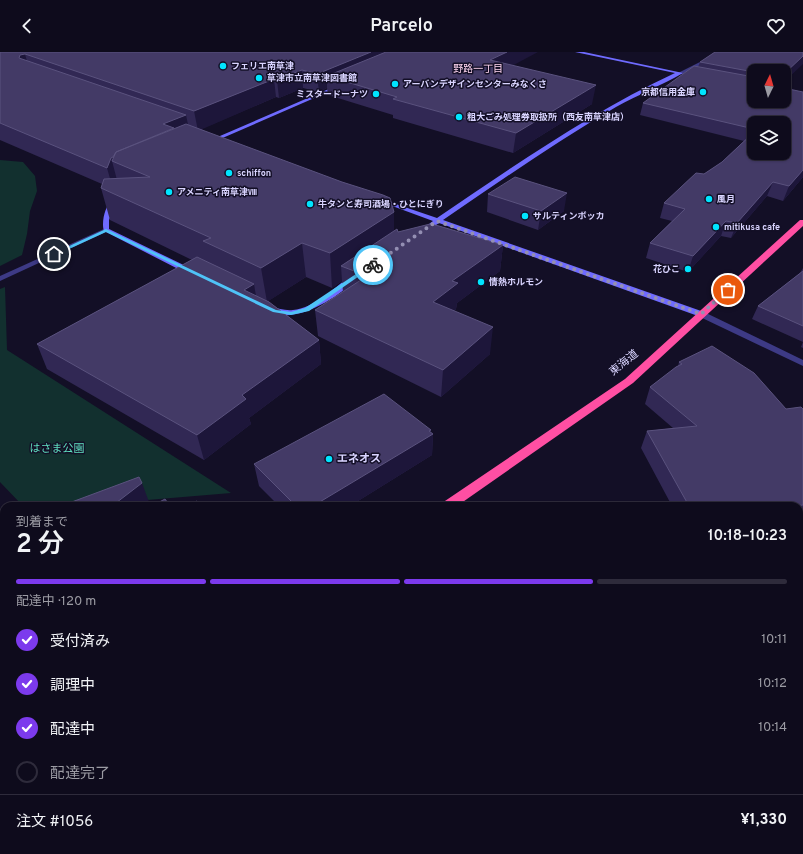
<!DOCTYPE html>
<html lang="ja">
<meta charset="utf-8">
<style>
:root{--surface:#0e0b1c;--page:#171425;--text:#f1f3f6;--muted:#9b9ba3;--line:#2e2b3b;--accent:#7c3aed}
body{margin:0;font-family:Overpass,"Noto Sans JP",sans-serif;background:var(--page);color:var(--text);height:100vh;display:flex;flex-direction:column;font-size:15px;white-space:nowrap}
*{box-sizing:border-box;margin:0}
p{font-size:13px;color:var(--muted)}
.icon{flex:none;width:22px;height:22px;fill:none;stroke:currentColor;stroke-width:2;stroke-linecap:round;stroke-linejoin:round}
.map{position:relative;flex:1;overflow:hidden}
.sheet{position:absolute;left:0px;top:450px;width:803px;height:352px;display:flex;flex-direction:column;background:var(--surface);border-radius:12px 12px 0 0;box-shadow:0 1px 3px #0004,0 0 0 1px var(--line)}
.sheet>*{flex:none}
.needle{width:26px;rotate:5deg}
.tools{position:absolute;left:747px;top:12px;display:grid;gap:8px}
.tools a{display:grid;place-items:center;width:44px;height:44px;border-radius:8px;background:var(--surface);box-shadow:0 1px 3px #0004,0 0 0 1px var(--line);font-size:20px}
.pin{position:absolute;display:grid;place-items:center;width:34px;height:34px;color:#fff;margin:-17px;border:2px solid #fff;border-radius:50%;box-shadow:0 1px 4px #0007}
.courier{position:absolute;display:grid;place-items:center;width:40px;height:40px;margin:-20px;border:3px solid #4fc3f7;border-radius:50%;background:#fff;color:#222;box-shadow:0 1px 5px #0007}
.head em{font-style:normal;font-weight:600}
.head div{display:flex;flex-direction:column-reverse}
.head{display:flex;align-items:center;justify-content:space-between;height:68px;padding:0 16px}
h1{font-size:26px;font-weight:600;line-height:30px}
.bar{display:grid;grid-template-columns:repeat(4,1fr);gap:6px 4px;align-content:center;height:48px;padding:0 16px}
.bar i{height:5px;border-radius:3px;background:var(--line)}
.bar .current{background:var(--accent)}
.bar p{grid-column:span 4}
.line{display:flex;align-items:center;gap:10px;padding:0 16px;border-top:1px solid var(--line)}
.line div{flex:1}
ol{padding:0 16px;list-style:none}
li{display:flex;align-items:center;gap:12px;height:44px}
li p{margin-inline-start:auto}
li .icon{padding:4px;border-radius:50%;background:var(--accent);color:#fff;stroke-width:4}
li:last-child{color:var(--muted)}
li i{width:22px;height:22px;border:2px solid var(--line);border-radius:50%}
header{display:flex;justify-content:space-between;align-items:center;height:52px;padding:0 16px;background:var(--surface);font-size:18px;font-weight:600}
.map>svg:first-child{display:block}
.green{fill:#12302f}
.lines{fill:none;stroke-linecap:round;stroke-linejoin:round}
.street{fill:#3d3a85;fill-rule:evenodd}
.secondary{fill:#6f6bff;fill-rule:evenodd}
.highway{fill:#ff4fa3;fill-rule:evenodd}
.wall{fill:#312854;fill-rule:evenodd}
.shaded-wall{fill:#1d163a}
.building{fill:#433a66;stroke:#5a527e}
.route{fill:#4fc3f7}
.done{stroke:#948fb3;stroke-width:4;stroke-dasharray:0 7.2}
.poi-dot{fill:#00e5ff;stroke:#130f26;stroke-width:1.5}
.labels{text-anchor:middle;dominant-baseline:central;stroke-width:3;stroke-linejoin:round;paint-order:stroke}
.far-poi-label{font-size:9px;font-weight:bold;fill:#d9d4ff;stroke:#130f26;text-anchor:start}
.far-neighbourhood-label{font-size:10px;fill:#ffd6f0;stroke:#130f26}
.street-label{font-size:11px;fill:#d9d4ff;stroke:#130f26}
.park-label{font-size:11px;fill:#5fe0c0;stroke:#130f26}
.poi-label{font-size:11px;font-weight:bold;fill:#d9d4ff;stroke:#130f26;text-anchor:start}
</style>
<header><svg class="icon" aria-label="back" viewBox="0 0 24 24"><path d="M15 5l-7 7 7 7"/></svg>Parcelo<svg class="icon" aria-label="heart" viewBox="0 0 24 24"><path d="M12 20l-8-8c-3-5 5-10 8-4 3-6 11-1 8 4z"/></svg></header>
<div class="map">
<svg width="803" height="802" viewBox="0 0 803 802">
<rect width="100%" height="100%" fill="#130f26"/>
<!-- green -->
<path class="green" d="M 0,108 L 23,110 L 35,124 L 37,139 L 30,159 L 27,182 L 22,203 L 0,214 Z
M 5,235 L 7,298 L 231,441 L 123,450 L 111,454 L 23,454 L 0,430 L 0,237 Z"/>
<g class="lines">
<!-- street -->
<path class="street" d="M 720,0 L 725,0 L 718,6 L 682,22 L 678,21 Z
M 106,176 L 108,177 L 108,179 L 0,229 L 0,224 Z
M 698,260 L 704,260 L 803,308 L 803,314 L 698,264 Z
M 553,798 L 571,798 L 573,802 L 555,802 Z"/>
<!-- secondary -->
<path class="secondary" d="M 575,0 L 584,0 L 683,21 C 662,33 638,43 616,55 C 556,90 500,129 443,168 L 704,260 L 704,264 L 698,264 L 439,171 L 424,181 L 420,181 L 420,179 L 433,169 L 376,148 L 381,147 L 437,166 C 514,114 591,60 675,21 Z
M 338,33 L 342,34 L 211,91 L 206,90 Z
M 113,148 L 116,150 L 109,168 L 109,177 L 194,218 L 194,222 L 188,222 L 104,179 C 101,171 105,152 113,148 Z
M 349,225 L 355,225 L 356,227 C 340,245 289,277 267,257 L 271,255 C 278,256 285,259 293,258 C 314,256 333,237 349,225 Z"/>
<!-- highway -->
<path class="highway" d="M 800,168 L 803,168 L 803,174 L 633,331 L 457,454 L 441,454 L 442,451 L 625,327 Z
M 4,738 L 4,757 L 0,759 L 0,740 Z"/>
</g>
<!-- wall -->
<path class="wall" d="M 0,0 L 512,14 L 592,52 L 513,101 L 393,66 L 393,63 L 328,43 L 327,36 L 319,40 L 303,36 L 279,46 L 276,45 L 201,77 L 398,180 L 503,193 L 500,219 L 457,251 L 456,257 L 454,259 L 490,302 L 441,345 L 318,284 L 315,258 L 343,240 L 342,229 L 332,236 L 306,225 L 268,249 L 319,288 L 321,312 L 249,366 L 251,372 L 204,408 L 47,317 L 37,292 L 192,208 L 110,168 L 101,136 L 102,132 L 0,88 Z
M 700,10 L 754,19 L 754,49 L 803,125 L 783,149 L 767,144 L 731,186 L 721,184 L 688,220 L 646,206 L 650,191 L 672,169 L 660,166 L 664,151 L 704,122 L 722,110 L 744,89 L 640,63 L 643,51 L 698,15 ZM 754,71 L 784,101 L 754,101 Z
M 488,142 L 564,159 L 538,178 L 487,160 Z
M 803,216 L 803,290 L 752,267 L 758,254 L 800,221 Z
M 803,290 L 803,296 L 801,295 Z
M 679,310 L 786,357 L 803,357 L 803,469 L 799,470 L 799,454 L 672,454 L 641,396 L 647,379 L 673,376 L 645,352 L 650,335 L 678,314 Z
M 433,382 L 432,403 L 350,454 L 279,454 L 259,434 L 254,412 Z
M 803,642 L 803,802 L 676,802 L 672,798 L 799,798 L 799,647 Z"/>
<!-- shaded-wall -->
<path class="shaded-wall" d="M 371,0 L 412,0 L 327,24 L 327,36 L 319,40 L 317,22 Z
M 507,0 L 538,0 L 489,26 L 490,8 Z
M 25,2 L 30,20 L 19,6 L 20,3 Z
M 803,4 L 803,12 L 784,30 L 784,22 Z
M 302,18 L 303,36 L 279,46 L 277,28 Z
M 274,27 L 276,45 L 198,79 L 194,59 Z
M 596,33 L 592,52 L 513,101 L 516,81 Z
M 186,63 L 190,82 L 113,109 L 111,106 L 163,72 Z
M 111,106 L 112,109 L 117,128 L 113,137 L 107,116 Z
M 803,118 L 803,125 L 783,149 L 789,134 Z
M 773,130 L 767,144 L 731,186 L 737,171 Z
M 567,141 L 564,159 L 538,178 L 541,159 Z
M 394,160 L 394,194 L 341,214 L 342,229 L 332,236 L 330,201 Z
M 726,169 L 721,184 L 688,220 L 693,204 Z
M 302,191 L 306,225 L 267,250 L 261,216 Z
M 503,193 L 500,219 L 457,251 L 456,257 L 432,277 L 433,250 L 452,229 Z
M 254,232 L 258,256 L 244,238 Z
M 493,275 L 490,302 L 441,345 L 443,318 Z
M 319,288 L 321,312 L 249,366 L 251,372 L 204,408 L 197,383 L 242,343 Z
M 431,378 L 431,383 L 433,382 L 432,403 L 350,454 L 313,454 Z
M 142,431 L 149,450 L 143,454 L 112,454 Z
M 0,485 L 4,493 L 4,498 L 0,490 Z
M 4,651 L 4,675 L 0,678 L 0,654 Z"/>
<!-- building -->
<path class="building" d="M 0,0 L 371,0 L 317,22 L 302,18 L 277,28 L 274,27 L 194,59 L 25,2 L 20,3 L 19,6 L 186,63 L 163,72 L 174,76 L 116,100 L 113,105 L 111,106 L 107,116 L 0,71 Z
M 386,0 L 507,0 L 490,8 L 596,33 L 516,81 L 393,47 L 397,45 L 327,24 Z
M 715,0 L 803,0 L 803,4 L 784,22 L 784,19 L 754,19 L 754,20 L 700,10 Z
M 694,14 L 754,25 L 754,49 L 784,49 L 784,36 L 803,40 L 803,118 L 789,134 L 773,130 L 737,171 L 726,169 L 693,204 L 650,191 L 685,157 L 664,151 L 696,121 L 704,122 L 722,110 L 754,80 L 754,101 L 784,101 L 784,71 L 754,71 L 754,77 L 643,51 Z
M 186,72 L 342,130 L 383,143 L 390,146 L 394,160 L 330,201 L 302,191 L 261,216 L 203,189 L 211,186 L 101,136 L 104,127 L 150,125 L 112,109 L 116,100 Z
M 515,125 L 567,141 L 541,159 L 488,142 Z
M 430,172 L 439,174 L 503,193 L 452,229 L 458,231 L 433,250 L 493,275 L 443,318 L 315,258 L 367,224 L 341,214 L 397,177 L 398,180 Z
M 197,205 L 254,232 L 244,238 L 269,250 L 319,288 L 242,343 L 246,347 L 197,383 L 37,292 Z
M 803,219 L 803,274 L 758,254 Z
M 712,294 L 754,321 L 786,357 L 801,355 L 803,357 L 803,453 L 794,454 L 689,454 L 647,379 L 697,374 L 650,335 L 676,315 L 682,312 L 679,310 Z
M 384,342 L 431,378 L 429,379 L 433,382 L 313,454 L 296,454 L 254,412 Z
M 139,425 L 142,431 L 112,454 L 61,454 Z
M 165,447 L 170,454 L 152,454 Z
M 197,449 L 201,454 L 186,454 Z
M 0,490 L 4,498 L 4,651 L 0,654 Z
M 803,643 L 803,802 L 712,802 L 707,798 L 799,798 L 799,648 Z
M 198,798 L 416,798 L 420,802 L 200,802 Z"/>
<!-- route -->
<path class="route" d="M 106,177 L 276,258 L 291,260 L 305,256 L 371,212 L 375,213 L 309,259 L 291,263 L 273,260 L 106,180 L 56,203 L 52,202 Z"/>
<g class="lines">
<!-- done -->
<path class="done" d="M 373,213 L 437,169 L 701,262 L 728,238"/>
</g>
<!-- markers -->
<g class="poi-dot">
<circle cx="223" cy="14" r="4"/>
<circle cx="259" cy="26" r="4"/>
<circle cx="395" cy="32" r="4"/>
<circle cx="703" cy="40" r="4"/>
<circle cx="376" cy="42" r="4"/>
<circle cx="459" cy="65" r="4"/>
<circle cx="229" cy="121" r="4"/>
<circle cx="169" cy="140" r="4"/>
<circle cx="709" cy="147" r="4"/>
<circle cx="310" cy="152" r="4"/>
<circle cx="525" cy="164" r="4"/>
<circle cx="716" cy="175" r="4"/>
<circle cx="688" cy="217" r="4"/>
<circle cx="481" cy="230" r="4"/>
<circle cx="329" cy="407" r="4"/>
</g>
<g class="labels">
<!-- far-poi labels -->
<g class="far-poi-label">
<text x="231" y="14">フェリエ南草津</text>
<text x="267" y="26">草津市立南草津図書館</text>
<text x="403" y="32">アーバンデザインセンターみなくさ</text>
<text x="695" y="40" text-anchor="end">京都信用金庫</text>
<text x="368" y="42" text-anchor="end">ミスタードーナツ</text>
<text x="467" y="65">粗大ごみ処理券取扱所（西友南草津店）</text>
<text x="237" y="121">schiffon</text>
<text x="177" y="140">アメニティ南草津Ⅷ</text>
<text x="717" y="147">風月</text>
<text x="318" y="152">牛タンと寿司酒場・ひとにぎり</text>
<text x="533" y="164">サルティンボッカ</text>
<text x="724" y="175">mitikusa cafe</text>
<text x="680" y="217" text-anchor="end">花ひこ</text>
<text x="489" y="230">情熱ホルモン</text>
</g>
<!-- far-neighbourhood labels -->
<g class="far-neighbourhood-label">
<text x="478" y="17">野路一丁目</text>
</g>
<!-- street labels -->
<g class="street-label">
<text transform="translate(624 311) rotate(-39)">東海道</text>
</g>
<!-- park labels -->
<g class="park-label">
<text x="57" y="397">はさま公園</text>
</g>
<!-- poi labels -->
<g class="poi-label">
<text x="337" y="407">エネオス</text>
</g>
</g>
</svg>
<div class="tools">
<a><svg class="needle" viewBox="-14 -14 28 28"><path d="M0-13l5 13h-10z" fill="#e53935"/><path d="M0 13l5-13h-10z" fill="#9b9ba3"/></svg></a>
<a><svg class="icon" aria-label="layers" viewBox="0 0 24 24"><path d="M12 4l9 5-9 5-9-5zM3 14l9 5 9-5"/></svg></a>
</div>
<div class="pin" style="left:728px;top:238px;background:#ea580c"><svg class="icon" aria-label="bag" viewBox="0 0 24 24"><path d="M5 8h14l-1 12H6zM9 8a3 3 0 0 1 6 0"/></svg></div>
<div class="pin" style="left:54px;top:202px;background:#1f2937"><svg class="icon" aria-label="home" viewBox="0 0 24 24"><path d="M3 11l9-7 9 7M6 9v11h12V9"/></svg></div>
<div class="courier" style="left:373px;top:213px"><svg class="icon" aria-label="bike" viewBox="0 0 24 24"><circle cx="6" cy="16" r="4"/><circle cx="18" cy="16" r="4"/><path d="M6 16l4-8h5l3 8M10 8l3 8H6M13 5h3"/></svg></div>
<section class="sheet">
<div class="head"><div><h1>2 分</h1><p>到着まで</p></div><em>10:18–10:23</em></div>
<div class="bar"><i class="current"></i><i class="current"></i><i class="current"></i><i></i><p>配達中 · 120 m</p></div>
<ol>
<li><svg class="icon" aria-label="check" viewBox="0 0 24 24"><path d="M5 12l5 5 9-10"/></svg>受付済み<p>10:11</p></li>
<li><svg class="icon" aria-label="check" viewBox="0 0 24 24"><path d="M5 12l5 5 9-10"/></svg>調理中<p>10:12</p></li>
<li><svg class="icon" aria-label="check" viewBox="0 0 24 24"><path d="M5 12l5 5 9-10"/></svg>配達中<p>10:14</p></li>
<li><i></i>配達完了</li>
</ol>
<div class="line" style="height:52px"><div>注文 #1056</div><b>¥1,330</b></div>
</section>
</div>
